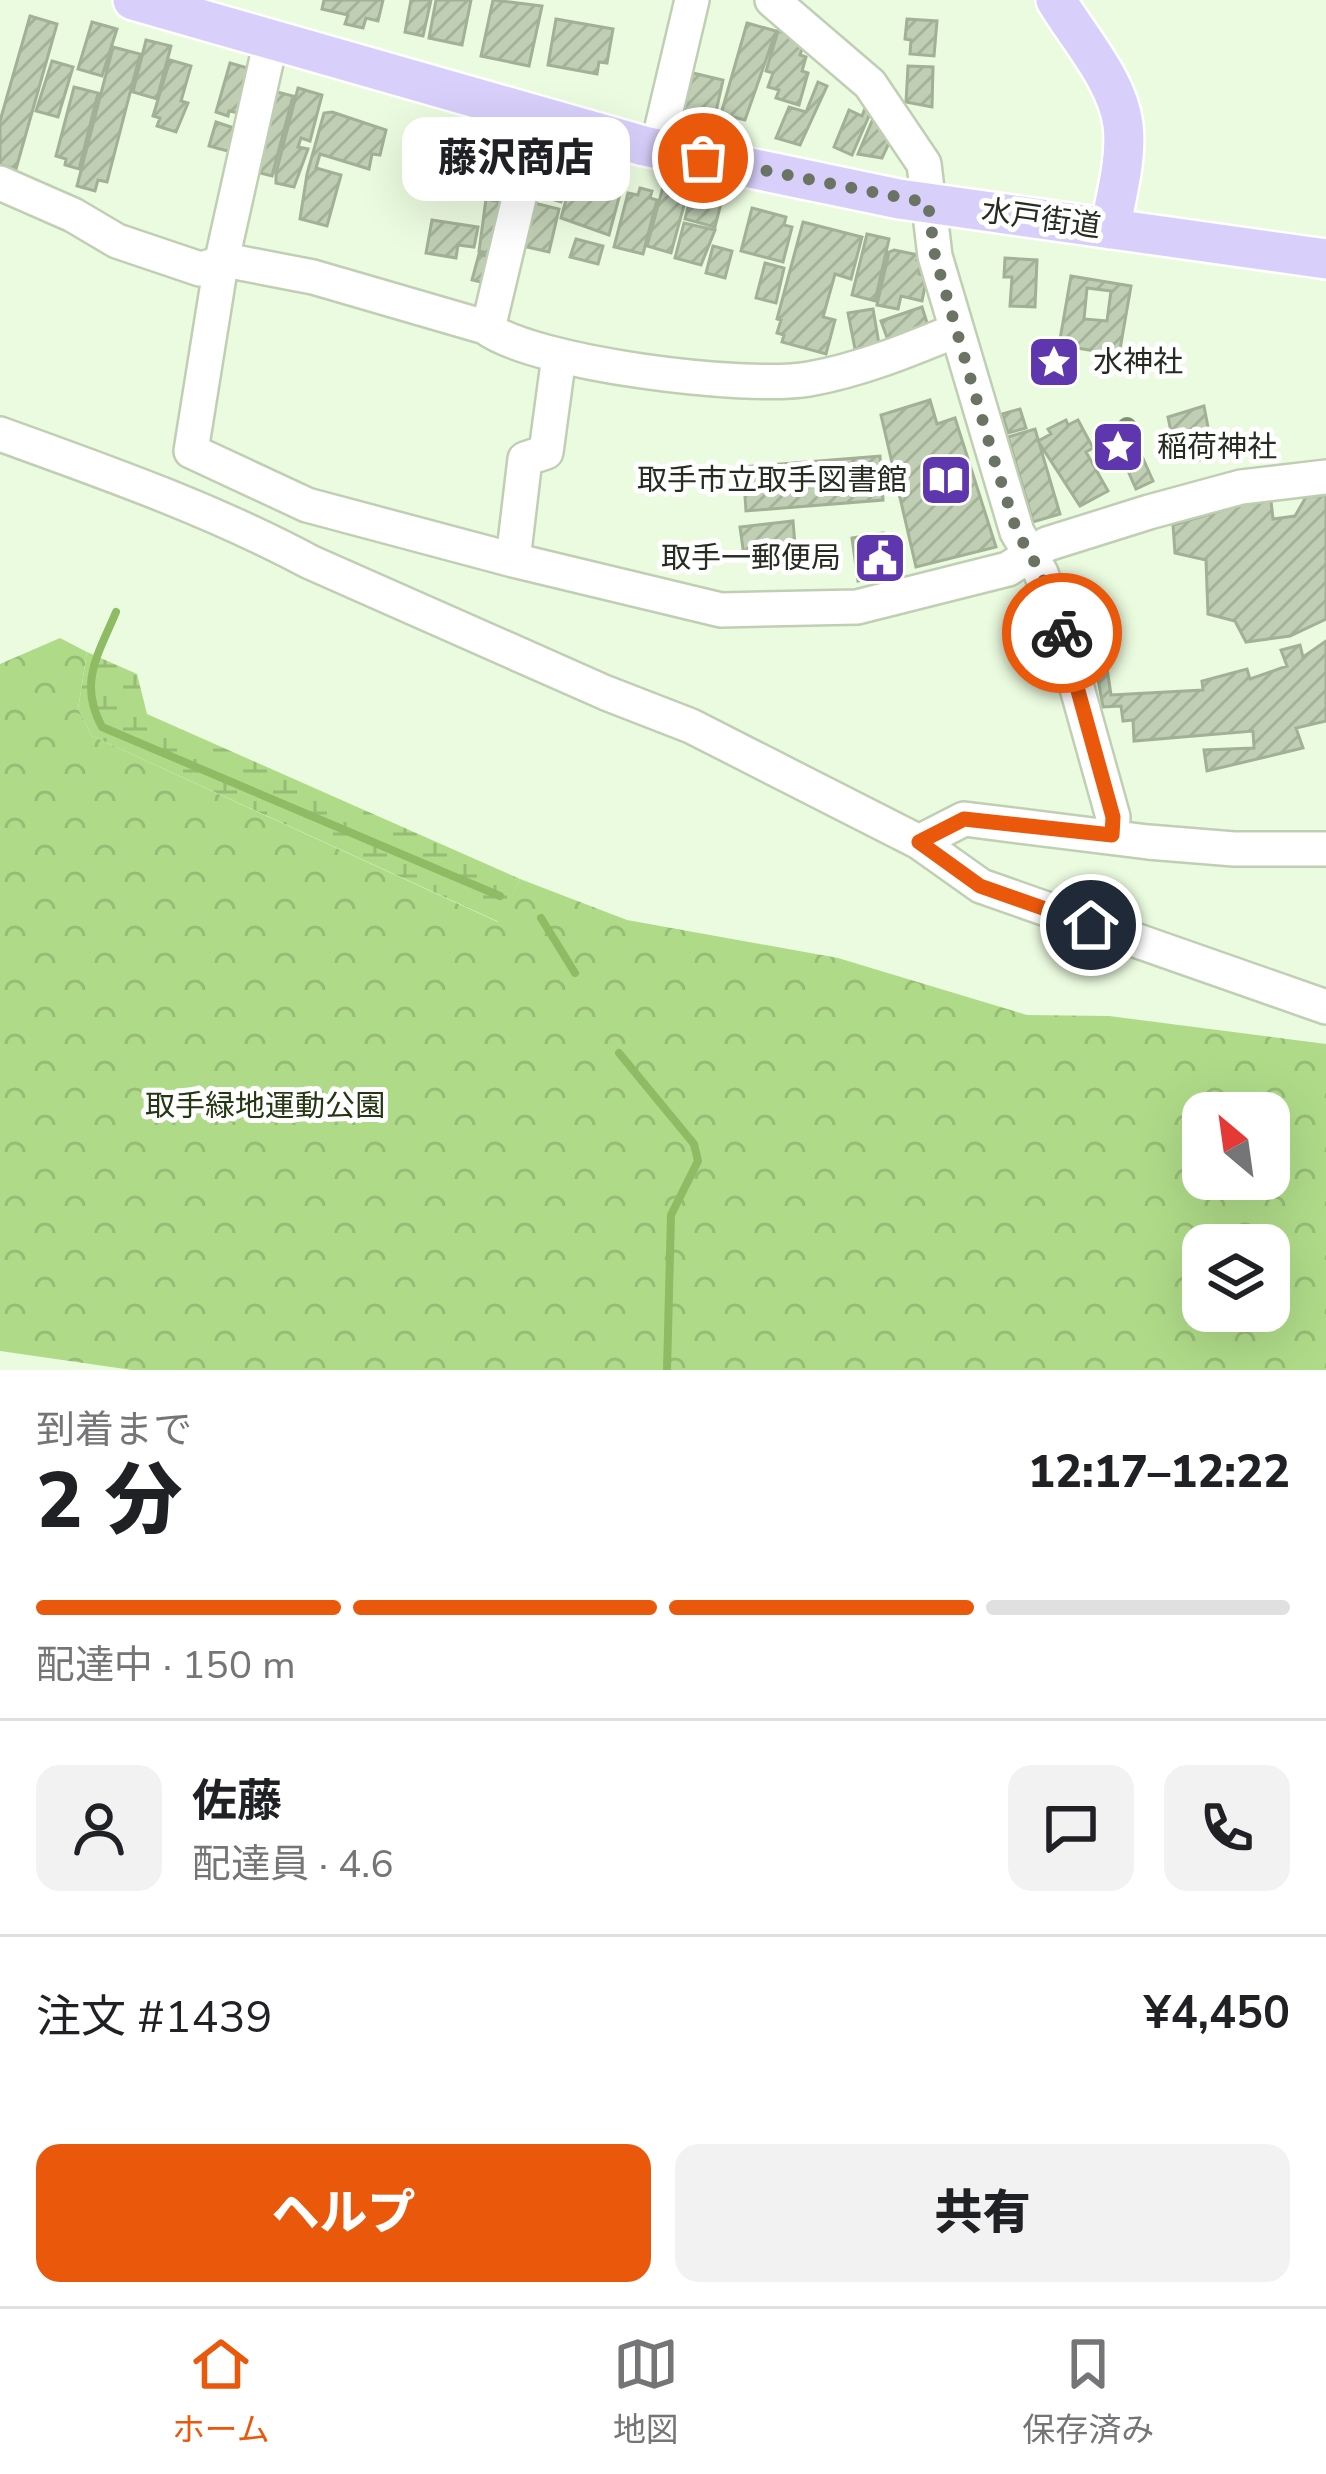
<!DOCTYPE html>
<html lang="ja">
<meta charset="utf-8">
<style>
:root{--surface:#fff;--page:#f2f2f2;--text:#202124;--muted:#757577;--line:#e0e0e0;--accent:#ea580c}
body{margin:0;font-family:"Nunito Sans","Noto Sans JP",sans-serif;background:var(--page);color:var(--text);height:100vh;display:flex;flex-direction:column;font-size:45px;white-space:nowrap}
*{box-sizing:border-box;margin:0}
p{font-size:39px;color:var(--muted)}
.icon{flex:none;width:66px;height:66px;fill:none;stroke:currentColor;stroke-width:2;stroke-linecap:round;stroke-linejoin:round}
.map{position:relative;height:1370px;overflow:hidden}
.side{display:flex;flex-direction:column;background:var(--surface);flex:1}
.side>*{flex:none}
.needle{width:78px;rotate:331deg}
.buttons{position:absolute;left:1182px;top:1092px;display:grid;gap:24px}
.buttons a{display:grid;place-items:center;width:108px;height:108px;border-radius:24px;background:var(--surface);box-shadow:0 12px 48px #0002;font-size:60px}
.pin{position:absolute;display:grid;place-items:center;width:102px;height:102px;color:#fff;margin:-51px;border:6px solid #fff;border-radius:50%;box-shadow:0 3px 12px #0007}
.courier{position:absolute;display:grid;place-items:center;width:120px;height:120px;margin:-60px;border:9px solid #ea580c;border-radius:50%;background:#fff;color:#222;box-shadow:0 3px 15px #0007}
.bubble{position:absolute;height:84px;border-radius:24px;background:var(--surface);box-shadow:0 12px 48px #0002;font-size:39px;font-weight:800;line-height:84px;text-align:center}
.headline em{font-style:normal;font-weight:800}
.headline div{display:flex;flex-direction:column-reverse}
.headline{display:flex;align-items:center;justify-content:space-between;height:204px;padding:0 36px}
h1{font-size:78px;font-weight:800;line-height:90px}
.bar{display:grid;grid-template-columns:repeat(4,1fr);gap:18px 12px;align-content:center;height:144px;padding:0 36px}
.bar i{height:15px;border-radius:9px;background:var(--line)}
.bar .on{background:var(--accent)}
.bar p{grid-column:span 4}
.line{display:flex;align-items:center;gap:30px;padding:0 36px;border-top:3px solid var(--line)}
.line div{flex:1}
.round{display:grid;place-items:center;flex:none;width:126px;height:126px;border-radius:24px;background:var(--page)}
.primary-button{display:flex;gap:24px;margin-top:auto;padding:24px 36px}
.primary-button a{flex:1;height:138px;border-radius:24px;background:var(--accent);color:#fff;font-size:48px;font-weight:800;line-height:138px;text-align:center}
.primary-button a+a{background:var(--page);color:var(--text)}
.menu{display:flex;justify-content:space-around;align-items:center;height:168px;border-top:3px solid var(--line);background:var(--surface);font-size:33px;color:var(--muted)}
.menu a{display:grid;justify-items:center;gap:6px}
.menu .on{color:var(--accent)}
.map>svg:first-child{display:block}
.wetland{fill:url(#wetland-marsh)}
.park{fill:url(#park-crowns);fill-rule:evenodd}
.lines{fill:none;stroke-linecap:round;stroke-linejoin:round}
.stream{stroke:#8ebb64;stroke-width:8}
.building{fill:url(#building-hatch);stroke:#a2b096;stroke-width:3;fill-rule:evenodd}
.minor-casing{stroke:#c0cfb4;stroke-width:38}
.major-casing{stroke:#fff;stroke-width:44}
.minor{stroke:#fff;stroke-width:33}
.major{stroke:#d8d0fb;stroke-width:39}
.tree{fill:#7e8f6e}
.done{stroke:#6b7464;stroke-width:12;stroke-dasharray:0 21.6}
.route{stroke:#ea580c;stroke-width:15}
.labels{text-anchor:middle;dominant-baseline:central;stroke-width:10;stroke-linejoin:round;paint-order:stroke}
.street-label{font-size:30px;fill:#262c22;stroke:#fff}
.poi-label{font-size:30px;fill:#262c22;stroke:#fff;text-anchor:start}
.park-label{font-size:30px;fill:#243612;stroke:#fff}
</style>
<div class="map">
<svg width="1326" height="1370" viewBox="0 0 1326 1370">
<defs>
<pattern id="wetland-marsh" width="20" height="14" patternUnits="userSpaceOnUse" patternTransform="scale(3)"><rect width="20" height="14" fill="#afdb88"/><path d="M1 5h8M5 5V1M11 12h8M15 12V8" fill="none" stroke="#96bc75"/></pattern>
<pattern id="park-crowns" width="20" height="18" patternUnits="userSpaceOnUse" patternTransform="scale(3)"><rect width="20" height="18" fill="#afdb88"/><path d="M2 6a3 3 0 1 1 6 0M12 15a3 3 0 1 1 6 0" fill="none" stroke="#96bc75"/></pattern>
<pattern id="building-hatch" width="6" height="6" patternUnits="userSpaceOnUse" patternTransform="scale(3)"><rect width="6" height="6" fill="#c0cfb4"/><path d="M-1 1l2-2M0 6l6-6M5 7l2-2" fill="none" stroke="#a5b29a"/></pattern>
</defs>
<rect width="100%" height="100%" fill="#ebfbdf"/>
<!-- wetland -->
<path class="wetland" d="M 87,652 L 137,674 L 147,714 L 520,879 L 499,922 L 92,736 L 78,709 Z"/>
<!-- park -->
<path class="park" d="M 60,638 L 87,652 L 78,709 L 92,736 L 498,922 L 520,879 L 627,920 L 838,958 L 1027,1015 L 1109,1016 L 1326,1044 L 1326,1370 L 132,1370 L 0,1351 L 0,664 ZM 1203,1113 L 1269,1113 L 1269,1179 L 1203,1179 ZM 1203,1245 L 1269,1245 L 1269,1311 L 1203,1311 Z"/>
<g class="lines">
<!-- stream -->
<path class="stream" d="M 116,612 C 98,655 78,683 102,727 L 500,896
M 541,918 L 575,973
M 619,1053 L 694,1144 L 698,1161 L 671,1215 L 667,1370"/>
</g>
<!-- building -->
<path class="building" d="M 324,0 L 383,0 L 378,21 L 366,18 L 363,28 L 345,24 L 348,15 L 322,9 Z
M 411,0 L 431,0 L 423,36 L 405,32 Z
M 436,0 L 471,0 L 462,45 L 429,38 Z
M 493,0 L 542,6 L 529,66 L 481,56 Z
M 30,16 L 57,24 L 16,169 L 0,165 L 0,121 Z
M 556,19 L 613,29 L 607,63 L 599,62 L 597,74 L 548,65 Z
M 907,19 L 937,21 L 934,56 L 910,54 L 911,40 L 905,39 Z
M 92,22 L 117,29 L 102,76 L 78,69 Z
M 747,23 L 776,31 L 745,120 L 721,114 Z
M 778,31 L 805,39 L 800,55 L 806,57 L 802,71 L 808,73 L 799,105 L 776,98 L 779,90 L 768,87 L 773,73 L 766,71 Z
M 146,40 L 171,46 L 157,99 L 133,92 Z
M 113,47 L 140,54 L 107,182 L 98,180 L 95,191 L 77,186 Z
M 170,60 L 191,66 L 181,101 L 188,103 L 176,132 L 157,126 L 160,118 L 153,116 Z
M 52,61 L 73,67 L 58,117 L 36,111 Z
M 230,63 L 251,69 L 239,113 L 229,111 L 228,116 L 216,112 Z
M 908,66 L 933,67 L 932,107 L 906,102 Z
M 693,73 L 723,80 L 713,125 L 682,118 Z
M 818,82 L 827,86 L 800,145 L 776,138 L 789,107 L 806,112 Z
M 74,87 L 98,93 L 79,169 L 65,165 L 66,159 L 56,156 Z
M 298,88 L 322,95 L 310,141 L 301,138 L 298,147 L 308,149 L 294,187 L 276,183 L 276,173 Z
M 269,90 L 293,96 L 272,176 L 248,170 Z
M 866,106 L 872,109 L 852,155 L 834,147 L 849,110 L 862,116 Z
M 332,112 L 386,130 L 380,155 L 372,154 L 369,169 L 320,154 L 316,168 L 341,175 L 327,226 L 300,219 L 307,174 L 324,113 Z
M 875,114 L 895,130 L 882,158 L 858,154 Z
M 426,120 L 445,130 L 435,173 L 415,168 Z
M 216,122 L 237,129 L 231,152 L 209,146 Z
M 447,140 L 469,144 L 458,197 L 439,193 Z
M 502,144 L 521,149 L 511,190 L 492,185 Z
M 540,153 L 567,160 L 563,174 L 568,175 L 561,202 L 530,193 Z
M 572,178 L 621,190 L 609,235 L 561,218 Z
M 663,187 L 682,192 L 681,197 L 686,198 L 671,253 L 647,246 Z
M 640,188 L 652,191 L 650,198 L 657,200 L 643,254 L 614,247 L 628,193 L 638,195 Z
M 692,191 L 722,199 L 715,227 L 685,219 Z
M 486,199 L 508,204 L 496,255 L 479,251 Z
M 530,202 L 559,209 L 549,252 L 523,246 Z
M 752,208 L 786,217 L 784,225 L 792,227 L 783,262 L 741,251 Z
M 432,220 L 478,227 L 474,247 L 458,245 L 456,258 L 426,253 Z
M 803,222 L 862,237 L 851,279 L 835,274 L 823,317 L 835,320 L 826,354 L 782,342 L 784,335 L 777,333 L 781,320 L 777,319 Z
M 684,223 L 715,230 L 701,265 L 675,258 Z
M 867,234 L 889,239 L 875,301 L 852,295 Z
M 576,239 L 603,246 L 598,264 L 570,257 Z
M 713,246 L 732,251 L 725,278 L 706,273 Z
M 894,250 L 918,255 L 917,260 L 922,261 L 919,274 L 927,276 L 922,301 L 901,296 L 898,309 L 877,305 L 889,252 Z
M 479,254 L 496,259 L 489,284 L 472,280 Z
M 1005,258 L 1037,260 L 1035,307 L 1010,306 L 1012,277 L 1004,277 Z
M 765,263 L 784,268 L 776,303 L 756,298 Z
M 1071,276 L 1131,286 L 1119,355 L 1059,345 ZM 1087,288 L 1111,291 L 1107,321 L 1084,319 Z
M 922,307 L 929,329 L 889,343 L 881,321 Z
M 873,309 L 879,344 L 855,349 L 848,313 Z
M 930,400 L 937,424 L 955,418 L 996,547 L 916,567 L 881,415 Z
M 1204,406 L 1214,459 L 1177,461 L 1168,417 Z
M 1020,409 L 1026,428 L 1008,433 L 1002,414 Z
M 1066,420 L 1068,425 L 1078,420 L 1093,448 L 1086,452 L 1108,491 L 1080,506 L 1038,441 L 1051,434 L 1048,429 Z
M 1035,429 L 1060,514 L 1033,522 L 1008,437 Z
M 1141,454 L 1153,481 L 1136,489 L 1124,462 Z
M 880,456 L 883,500 L 746,511 L 743,467 Z
M 1326,495 L 1326,619 L 1290,636 L 1246,642 L 1235,621 L 1208,614 L 1206,560 L 1175,553 L 1173,525 L 1243,504 L 1271,501 L 1273,519 L 1295,516 L 1306,497 Z
M 793,521 L 796,557 L 756,561 L 756,555 L 744,556 L 740,527 Z
M 883,533 L 890,576 L 858,581 L 852,538 Z
M 1326,641 L 1326,721 L 1296,728 L 1303,748 L 1207,771 L 1204,750 L 1254,748 L 1253,731 L 1134,741 L 1133,720 L 1123,721 L 1121,706 L 1103,707 L 1096,668 L 1107,668 L 1111,695 L 1203,690 L 1202,681 L 1247,669 L 1250,679 L 1287,666 L 1281,650 L 1300,645 L 1303,657 Z"/>
<g class="lines">
<!-- minor casing -->
<g class="minor-casing">
<path id="minor" d="M 772,0 L 870,84 L 924,164 L 935,256 L 1017,532 L 1041,573 L 1061,631 L 1113,817 L 1112,835
M 271,40 L 221,264 L 191,451 L 307,505 L 513,560 L 721,610 L 857,607 L 1008,569 L 1047,544 L 1149,512 L 1241,487 L 1326,477
M 657,148 L 692,0
M 0,183 L 73,215 L 117,241 L 200,269 L 230,261 L 313,277 L 485,327 C 533,364 747,390 809,379 C 860,370 909,350 957,330
M 485,327 L 491,316 L 538,118
M 0,434 C 105,472 211,509 310,562 L 606,693 L 691,726 L 919,842 L 981,886 L 1326,1007
M 513,560 L 525,459 L 546,452 L 559,356
M 919,842 L 964,819 L 1148,842 L 1234,849 L 1326,849"/>
</g>
<!-- major casing -->
<g class="major-casing">
<path id="major" d="M 133,0 L 644,146 L 899,199 L 1326,259
M 1056,0 C 1078,37 1118,81 1123,125 C 1127,159 1116,196 1110,229"/>
</g>
<!-- minor -->
<use href="#minor" class="minor"/>
<!-- major -->
<use href="#major" class="major"/>
</g>
<!-- trees -->
<circle class="tree" cx="1127" cy="427" r="10"/>
<g class="lines">
<!-- done -->
<path class="done" d="M 703,158 L 928,203 L 935,256 L 993,456 L 1017,532 L 1041,573 L 1062,633"/>
<!-- route -->
<path class="route" d="M 1062,633 L 1113,817 L 1112,835 L 964,819 L 919,842 L 980,886 L 1091,925"/>
</g>
<!-- icons -->
<defs>
<g id="sight-square" transform="scale(2.7)"><rect x="-9" y="-9" width="18" height="18" rx="4" fill="#5e37af" stroke="#fff"/><path d="M0-6L1.8-2.2L6-1.7L2.9 1.2L3.7 5.4L0 3.3L-3.7 5.4L-2.9 1.2L-6-1.7L-1.8-2.2Z" fill="#fff"/></g>
<g id="library-square" transform="scale(2.7)"><rect x="-9" y="-9" width="18" height="18" rx="4" fill="#5e37af" stroke="#fff"/><path d="M-6-4Q-3-5.5-.7-3.5V5Q-3 3-6 4ZM6-4Q3-5.5 .7-3.5V5Q3 3 6 4Z" fill="#fff"/></g>
<g id="civic-square" transform="scale(2.7)"><rect x="-9" y="-9" width="18" height="18" rx="4" fill="#5e37af" stroke="#fff"/><path d="M-.6-6.5H3V-4.5H.6V-3L4-1V1h2V6H-6V1h2V-1L-.6-3ZM-1.2 2.5V6h2.4V2.5Z" fill="#fff"/></g>
</defs>
<g fill-rule="evenodd">
<use href="#sight-square" x="1054" y="362"/>
<use href="#sight-square" x="1118" y="447"/>
<use href="#library-square" x="946" y="480"/>
<use href="#civic-square" x="880" y="558"/>
</g>
<g class="labels">
<!-- street labels -->
<g class="street-label">
<text transform="translate(1041 219) rotate(8)">水戸街道</text>
</g>
<!-- poi labels -->
<g class="poi-label">
<text x="1093" y="362">水神社</text>
<text x="1157" y="447">稲荷神社</text>
<text x="907" y="480" text-anchor="end">取手市立取手図書館</text>
<text x="841" y="558" text-anchor="end">取手一郵便局</text>
</g>
<!-- park labels -->
<g class="park-label">
<text x="265" y="1106">取手緑地運動公園</text>
</g>
</g>
</svg>
<div class="buttons">
<a><svg class="needle" viewBox="-14 -14 28 28"><path d="M0-13l5 13h-10z" fill="#e53935"/><path d="M0 13l5-13h-10z" fill="#757577"/></svg></a>
<a><svg class="icon" aria-label="layers" viewBox="0 0 24 24"><path d="M12 4l9 5-9 5-9-5zM3 14l9 5 9-5"/></svg></a>
</div>
<div class="pin" style="left:703px;top:158px;background:#ea580c"><svg class="icon" aria-label="bag" viewBox="0 0 24 24"><path d="M5 8h14l-1 12H6zM9 8a3 3 0 0 1 6 0"/></svg></div>
<div class="pin" style="left:1091px;top:925px;background:#1f2937"><svg class="icon" aria-label="home" viewBox="0 0 24 24"><path d="M3 11l9-7 9 7M6 9v11h12V9"/></svg></div>
<div class="courier" style="left:1062px;top:633px"><svg class="icon" aria-label="bike" viewBox="0 0 24 24"><circle cx="6" cy="16" r="4"/><circle cx="18" cy="16" r="4"/><path d="M6 16l4-8h5l3 8M10 8l3 8H6M13 5h3"/></svg></div>
<div class="bubble" style="left:402px;top:117px;width:228px">藤沢商店</div>
</div>
<section class="side">
<div class="headline"><div><h1>2 分</h1><p>到着まで</p></div><em>12:17–12:22</em></div>
<div class="bar"><i class="on"></i><i class="on"></i><i class="on"></i><i></i><p>配達中 · 150 m</p></div>
<div class="line" style="height:216px"><a class="round"><svg class="icon" aria-label="person" viewBox="0 0 24 24"><circle cx="12" cy="8" r="4"/><path d="M4 21q1-7 8-7t8 7"/></svg></a><div><b>佐藤</b><p>配達員 · 4.6</p></div><a class="round"><svg class="icon" aria-label="chat" viewBox="0 0 24 24"><path d="M4 5h16v11H9l-5 4z"/></svg></a><a class="round"><svg class="icon" aria-label="phone" viewBox="0 0 24 24"><path d="M5 4h4l2 5-3 2q2 4 5 5l2-3 5 2v4C11 20 4 13 5 4z"/></svg></a></div>
<div class="line" style="height:156px"><div>注文 #1439</div><b>¥4,450</b></div>
<div class="primary-button"><a>ヘルプ</a><a>共有</a></div>
</section>
<nav class="menu">
<a class="on"><svg class="icon" aria-label="home" viewBox="0 0 24 24"><path d="M3 11l9-7 9 7M6 9v11h12V9"/></svg>ホーム</a>
<a><svg class="icon" aria-label="map" viewBox="0 0 24 24"><path d="M3 6l6-2 6 2 6-2v14l-6 2-6-2-6 2zM9 4v14M15 6v14"/></svg>地図</a>
<a><svg class="icon" aria-label="saved" viewBox="0 0 24 24"><path d="M7 4h10v16l-5-4-5 4z"/></svg>保存済み</a>
</nav>
